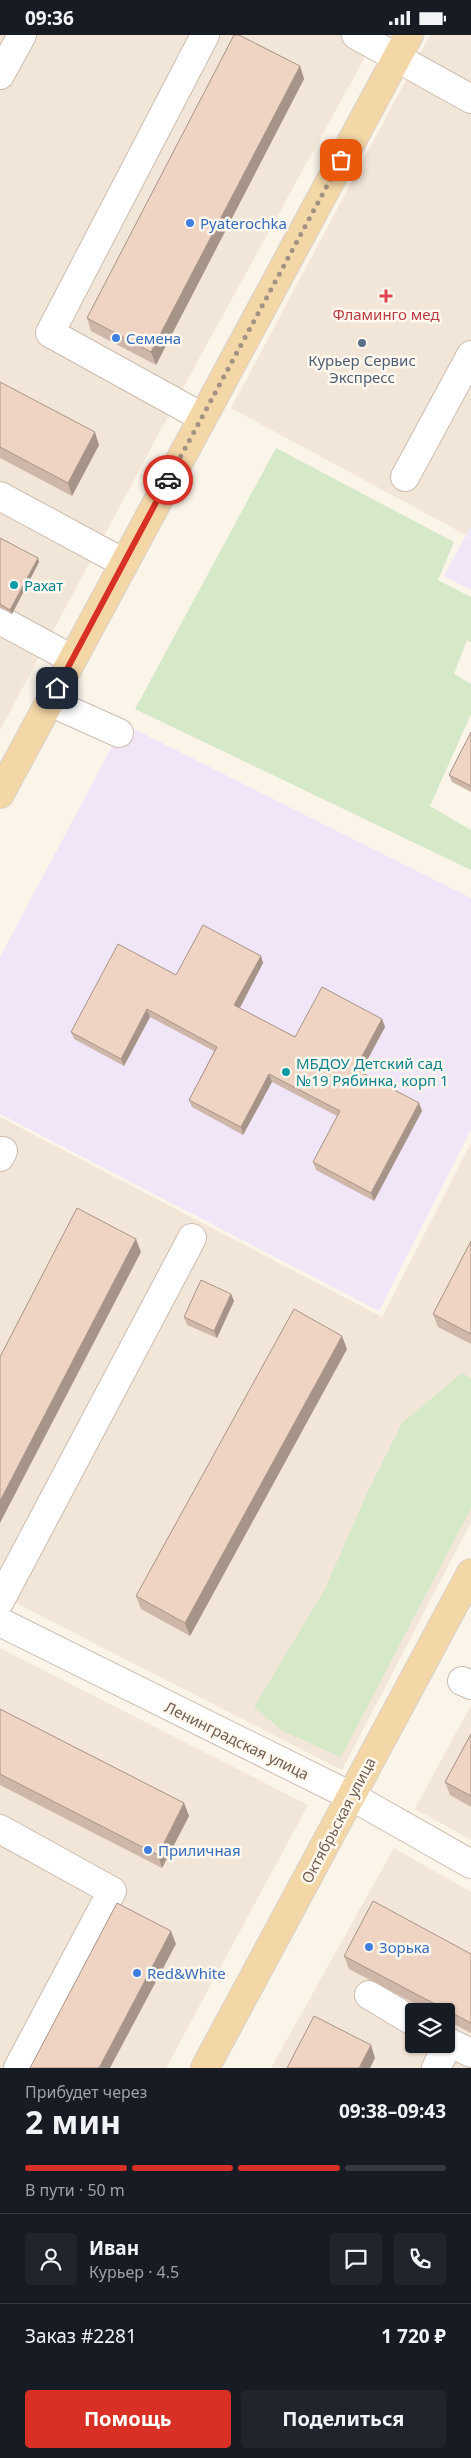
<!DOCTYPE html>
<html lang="ru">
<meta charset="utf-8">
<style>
:root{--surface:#171b24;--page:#20242c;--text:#f1f3f6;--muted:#9ea1a6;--line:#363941;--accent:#d93025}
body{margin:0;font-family:"Noto Sans",sans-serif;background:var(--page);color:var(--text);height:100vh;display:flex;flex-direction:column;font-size:19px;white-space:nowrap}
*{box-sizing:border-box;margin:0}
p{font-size:16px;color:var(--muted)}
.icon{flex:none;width:28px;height:28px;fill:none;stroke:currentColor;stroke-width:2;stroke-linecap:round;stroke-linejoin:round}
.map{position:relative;height:2033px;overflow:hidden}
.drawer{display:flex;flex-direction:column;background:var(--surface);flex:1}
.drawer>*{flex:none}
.controls{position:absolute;left:405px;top:1968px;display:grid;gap:10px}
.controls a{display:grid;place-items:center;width:50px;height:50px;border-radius:5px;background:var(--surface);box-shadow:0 1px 4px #0004;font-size:25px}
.pin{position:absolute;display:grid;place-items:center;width:42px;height:42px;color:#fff;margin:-21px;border-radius:10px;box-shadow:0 2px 8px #0006}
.courier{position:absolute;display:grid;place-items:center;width:50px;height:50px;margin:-25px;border:4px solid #d93025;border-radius:50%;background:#fff;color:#222;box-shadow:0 1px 6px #0007}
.head em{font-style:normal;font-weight:700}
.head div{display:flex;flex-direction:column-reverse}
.head{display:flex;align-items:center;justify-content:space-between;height:85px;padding:0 25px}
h1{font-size:32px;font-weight:700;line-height:38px}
.bar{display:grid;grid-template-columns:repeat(4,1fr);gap:8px 5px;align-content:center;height:60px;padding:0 25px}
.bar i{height:6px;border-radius:4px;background:var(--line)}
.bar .active{background:var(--accent)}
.bar p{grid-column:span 4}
.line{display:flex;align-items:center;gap:12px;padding:0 25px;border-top:1px solid var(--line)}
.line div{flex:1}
.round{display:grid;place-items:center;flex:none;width:52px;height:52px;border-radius:5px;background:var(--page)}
.primary-button{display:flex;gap:10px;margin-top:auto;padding:10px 25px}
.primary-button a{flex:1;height:58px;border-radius:5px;background:var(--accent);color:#fff;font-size:20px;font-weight:700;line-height:58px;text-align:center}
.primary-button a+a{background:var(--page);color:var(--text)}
.status{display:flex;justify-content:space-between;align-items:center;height:35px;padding:0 25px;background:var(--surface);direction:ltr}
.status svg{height:14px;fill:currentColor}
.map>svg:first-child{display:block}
.residential{fill:#f2e6d8;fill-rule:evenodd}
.education{fill:#f1e6f8}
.green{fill:#d5e8c8}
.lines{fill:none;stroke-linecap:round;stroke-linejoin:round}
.minor-casing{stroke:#cdbcb0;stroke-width:30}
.major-casing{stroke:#d8d1cd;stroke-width:30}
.minor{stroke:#fff;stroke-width:28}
.major{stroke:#f4d7a7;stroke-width:28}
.wall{fill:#ceb6a8}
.shaded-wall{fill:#a79488}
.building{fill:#efd4c3;stroke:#a79488}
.done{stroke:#a39184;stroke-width:5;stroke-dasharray:0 9}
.route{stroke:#d93025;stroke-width:6}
.shop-dot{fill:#3f7fe0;stroke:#fef8ef;stroke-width:2}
.health-dot{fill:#e0444e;stroke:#fef8ef;stroke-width:2}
.service-dot{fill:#5c6f8a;stroke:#fef8ef;stroke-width:2}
.culture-dot{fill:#0f9aa8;stroke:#fef8ef;stroke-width:2}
.labels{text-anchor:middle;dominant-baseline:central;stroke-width:5;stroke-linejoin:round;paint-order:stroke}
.shop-label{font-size:15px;fill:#366cbe;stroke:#fef8ef;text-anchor:start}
.health-label{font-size:15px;fill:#be3a42;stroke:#fef8ef}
.service-label{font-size:15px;fill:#4e5e75;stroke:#fef8ef}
.culture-label{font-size:15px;fill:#0d838f;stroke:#fef8ef;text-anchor:start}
.street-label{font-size:15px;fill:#745c4e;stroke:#fef8ef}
</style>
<div class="status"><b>09:36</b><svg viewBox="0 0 49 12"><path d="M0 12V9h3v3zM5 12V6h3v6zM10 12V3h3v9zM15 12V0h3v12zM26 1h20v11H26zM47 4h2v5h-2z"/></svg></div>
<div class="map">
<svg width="471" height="2033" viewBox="0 0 471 2033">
<rect width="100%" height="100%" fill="#fbf4e9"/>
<!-- residential -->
<path class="residential" d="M 0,0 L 377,0 L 195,331 L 0,695 Z
M 430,0 L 471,0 L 471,491 L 466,500 L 231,373 Z
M 0,1082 L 382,1282 L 471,1108 L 471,1487 L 342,1735 L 0,1560 Z
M 0,1613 L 308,1770 L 166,2033 L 0,2033 Z
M 471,1670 L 471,1805 L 415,1774 Z
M 394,1813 L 471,1857 L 471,2033 L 271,2033 ZM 414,1976 L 446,1976 L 446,2009 L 414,2009 Z"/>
<!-- education -->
<path class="education" d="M 471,491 L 471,555 L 444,541 Z
M 124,689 L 471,863 L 471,1094 L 379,1276 L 0,1079 L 0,922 Z"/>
<!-- green -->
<path class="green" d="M 276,413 L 454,507 L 438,545 L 471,562 L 471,607 L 467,605 L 454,639 L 471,649 L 471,679 L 430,771 L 471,795 L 471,835 L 135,674 Z
M 462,1338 L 471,1343 L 471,1473 L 341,1722 L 283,1696 L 254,1672 L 325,1554 L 368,1456 L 402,1388 Z"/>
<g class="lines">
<!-- minor casing -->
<g class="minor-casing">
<path id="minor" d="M 356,0 L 471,64
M 0,40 L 22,0
M 202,382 L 50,298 L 205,0
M 405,442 L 471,320
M 0,461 L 124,528
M 0,585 L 72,624
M 50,667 L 119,698
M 0,1122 L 3,1116
M 0,1566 L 192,1203
M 0,1587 L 351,1761 L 471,1829
M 462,1646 L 471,1650
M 0,1794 L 112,1856 L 18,2033
M 369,1960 L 414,1987
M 446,2006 L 471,2018
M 436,2033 L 449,2007"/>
</g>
<!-- major casing -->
<g class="major-casing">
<path id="major" d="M 0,759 L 409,0
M 205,2033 L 471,1538"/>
</g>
<!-- minor -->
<use href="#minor" class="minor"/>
<!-- major -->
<use href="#major" class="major"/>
</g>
<!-- wall -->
<path class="wall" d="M 300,31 L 304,44 L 156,330 L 91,296 L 87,283 Z
M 0,347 L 99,410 L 72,461 L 0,423 Z
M 0,503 L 39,527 L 12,579 L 0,573 Z
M 471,697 L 471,757 L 452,747 L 449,740 Z
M 261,921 L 263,928 L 240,973 L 295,1002 L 382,984 L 385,992 L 361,1037 L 419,1068 L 422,1076 L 374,1166 L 316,1135 L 313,1127 L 337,1081 L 272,1047 L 243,1100 L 192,1072 L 189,1065 L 214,1016 L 150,982 L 124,1031 L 74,1004 L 71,997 L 176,940 Z
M 471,1206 L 471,1309 L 438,1292 L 433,1279 Z
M 231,1259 L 234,1266 L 217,1303 L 187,1290 L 184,1282 Z
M 347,1314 L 190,1601 L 141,1574 L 136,1561 Z
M 0,1674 L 184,1768 L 189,1781 L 162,1833 L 0,1750 Z
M 471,1699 L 471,1772 L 450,1760 L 445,1747 Z
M 471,1919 L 471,1998 L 446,1985 L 446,1976 L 429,1976 L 349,1934 L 344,1921 Z"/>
<!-- shaded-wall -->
<path class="shaded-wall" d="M 300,31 L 304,44 L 156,330 L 151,317 Z
M 95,397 L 99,410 L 72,461 L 68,448 Z
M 38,523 L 39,527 L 12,579 L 10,575 Z
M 261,921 L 263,928 L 237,978 L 234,970 Z
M 147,974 L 150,982 L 124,1031 L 121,1024 Z
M 382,984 L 385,992 L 358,1042 L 355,1034 Z
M 269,1039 L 272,1047 L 243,1100 L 241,1092 Z
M 419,1068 L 422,1076 L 374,1166 L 371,1158 Z
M 136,1204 L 141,1217 L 0,1488 L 0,1466 Z
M 231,1259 L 234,1266 L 217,1303 L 214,1296 Z
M 342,1301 L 347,1314 L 190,1601 L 185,1588 Z
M 184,1768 L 189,1781 L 162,1833 L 158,1820 Z
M 171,1896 L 176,1909 L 110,2033 L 99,2033 Z
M 371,2010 L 375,2023 L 370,2033 L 359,2033 Z"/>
<!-- building -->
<path class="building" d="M 234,0 L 239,0 L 300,31 L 151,317 L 87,283 Z
M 0,347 L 95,397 L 68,448 L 0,412 Z
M 0,503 L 38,523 L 10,575 L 0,569 Z
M 471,697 L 471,751 L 449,740 Z
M 203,890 L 261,921 L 234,970 L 295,1002 L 322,952 L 382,984 L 355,1034 L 419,1068 L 371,1158 L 313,1127 L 340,1076 L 269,1039 L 241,1092 L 189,1065 L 217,1012 L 147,974 L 121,1024 L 71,997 L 118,909 L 176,940 Z
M 77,1173 L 136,1204 L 0,1466 L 0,1322 Z
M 471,1206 L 471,1299 L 433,1279 Z
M 201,1245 L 231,1259 L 214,1296 L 184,1282 Z
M 294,1274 L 342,1301 L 185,1588 L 136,1561 Z
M 0,1674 L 184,1768 L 158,1820 L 0,1739 Z
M 471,1699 L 471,1761 L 445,1747 Z
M 373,1866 L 471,1919 L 471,1988 L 344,1921 Z
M 117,1868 L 171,1896 L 99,2033 L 30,2033 Z
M 314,1981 L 371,2010 L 359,2033 L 287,2033 Z"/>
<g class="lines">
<!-- done -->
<path class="done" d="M 168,445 L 341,125"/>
<!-- route -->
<path class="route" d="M 57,653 L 168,445"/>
</g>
<!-- markers -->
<g class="shop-dot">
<circle cx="190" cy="188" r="5"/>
<circle cx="116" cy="303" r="5"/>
<circle cx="148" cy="1815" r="5"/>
<circle cx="369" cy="1912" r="5"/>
<circle cx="137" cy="1938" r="5"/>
</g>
<path class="health-dot" d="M383.5 253.5h5v5h5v5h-5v5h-5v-5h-5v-5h5z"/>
<circle class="service-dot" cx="362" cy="308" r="5"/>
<g class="culture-dot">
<circle cx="14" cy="550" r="5"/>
<circle cx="286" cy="1037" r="5"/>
</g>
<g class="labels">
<!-- shop labels -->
<g class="shop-label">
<text x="200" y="188">Pyaterochka</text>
<text x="126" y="303">Семена</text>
<text x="158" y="1815">Приличная</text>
<text x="379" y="1912">Зорька</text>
<text x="147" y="1938">Red&amp;White</text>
</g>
<!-- health labels -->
<g class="health-label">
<text x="386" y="279">Фламинго мед</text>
</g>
<!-- service labels -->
<g class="service-label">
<text x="362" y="325">Курьер Сервис<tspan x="362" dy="17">Экспресс</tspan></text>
</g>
<!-- culture labels -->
<g class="culture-label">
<text x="24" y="550">Рахат</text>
<text x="296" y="1028">МБДОУ Детский сад<tspan x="296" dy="17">№19 Рябинка, корп 1</tspan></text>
</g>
<!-- street labels -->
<g class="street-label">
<text transform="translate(237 1705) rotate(26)">Ленинградская улица</text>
<text transform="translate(338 1785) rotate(-62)">Октябрьская улица</text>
</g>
</g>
</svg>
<div class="controls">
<a><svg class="icon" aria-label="layers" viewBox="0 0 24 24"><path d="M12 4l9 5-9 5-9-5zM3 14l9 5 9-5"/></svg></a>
</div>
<div class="pin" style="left:341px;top:125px;background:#ea580c"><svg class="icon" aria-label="bag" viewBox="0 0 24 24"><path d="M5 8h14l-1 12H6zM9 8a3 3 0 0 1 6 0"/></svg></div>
<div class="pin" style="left:57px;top:653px;background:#1f2937"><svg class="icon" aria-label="home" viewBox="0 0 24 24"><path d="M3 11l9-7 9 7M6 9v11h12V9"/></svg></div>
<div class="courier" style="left:168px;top:445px"><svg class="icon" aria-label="car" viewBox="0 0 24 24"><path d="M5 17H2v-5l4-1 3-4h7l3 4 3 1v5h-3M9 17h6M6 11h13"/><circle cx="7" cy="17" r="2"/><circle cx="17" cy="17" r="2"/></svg></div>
</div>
<section class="drawer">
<div class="head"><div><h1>2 мин</h1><p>Прибудет через</p></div><em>09:38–09:43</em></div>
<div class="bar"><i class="active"></i><i class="active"></i><i class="active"></i><i></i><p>В пути · 50 m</p></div>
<div class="line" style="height:90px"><a class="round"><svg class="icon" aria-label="person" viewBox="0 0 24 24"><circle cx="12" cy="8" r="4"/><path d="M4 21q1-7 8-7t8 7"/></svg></a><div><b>Иван</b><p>Курьер · 4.5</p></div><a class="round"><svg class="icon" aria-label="chat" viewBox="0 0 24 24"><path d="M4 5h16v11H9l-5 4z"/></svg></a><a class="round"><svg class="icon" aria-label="phone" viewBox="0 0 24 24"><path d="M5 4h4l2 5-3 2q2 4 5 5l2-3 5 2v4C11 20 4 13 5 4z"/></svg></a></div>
<div class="line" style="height:65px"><div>Заказ #2281</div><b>1 720 ₽</b></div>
<div class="primary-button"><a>Помощь</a><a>Поделиться</a></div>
</section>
